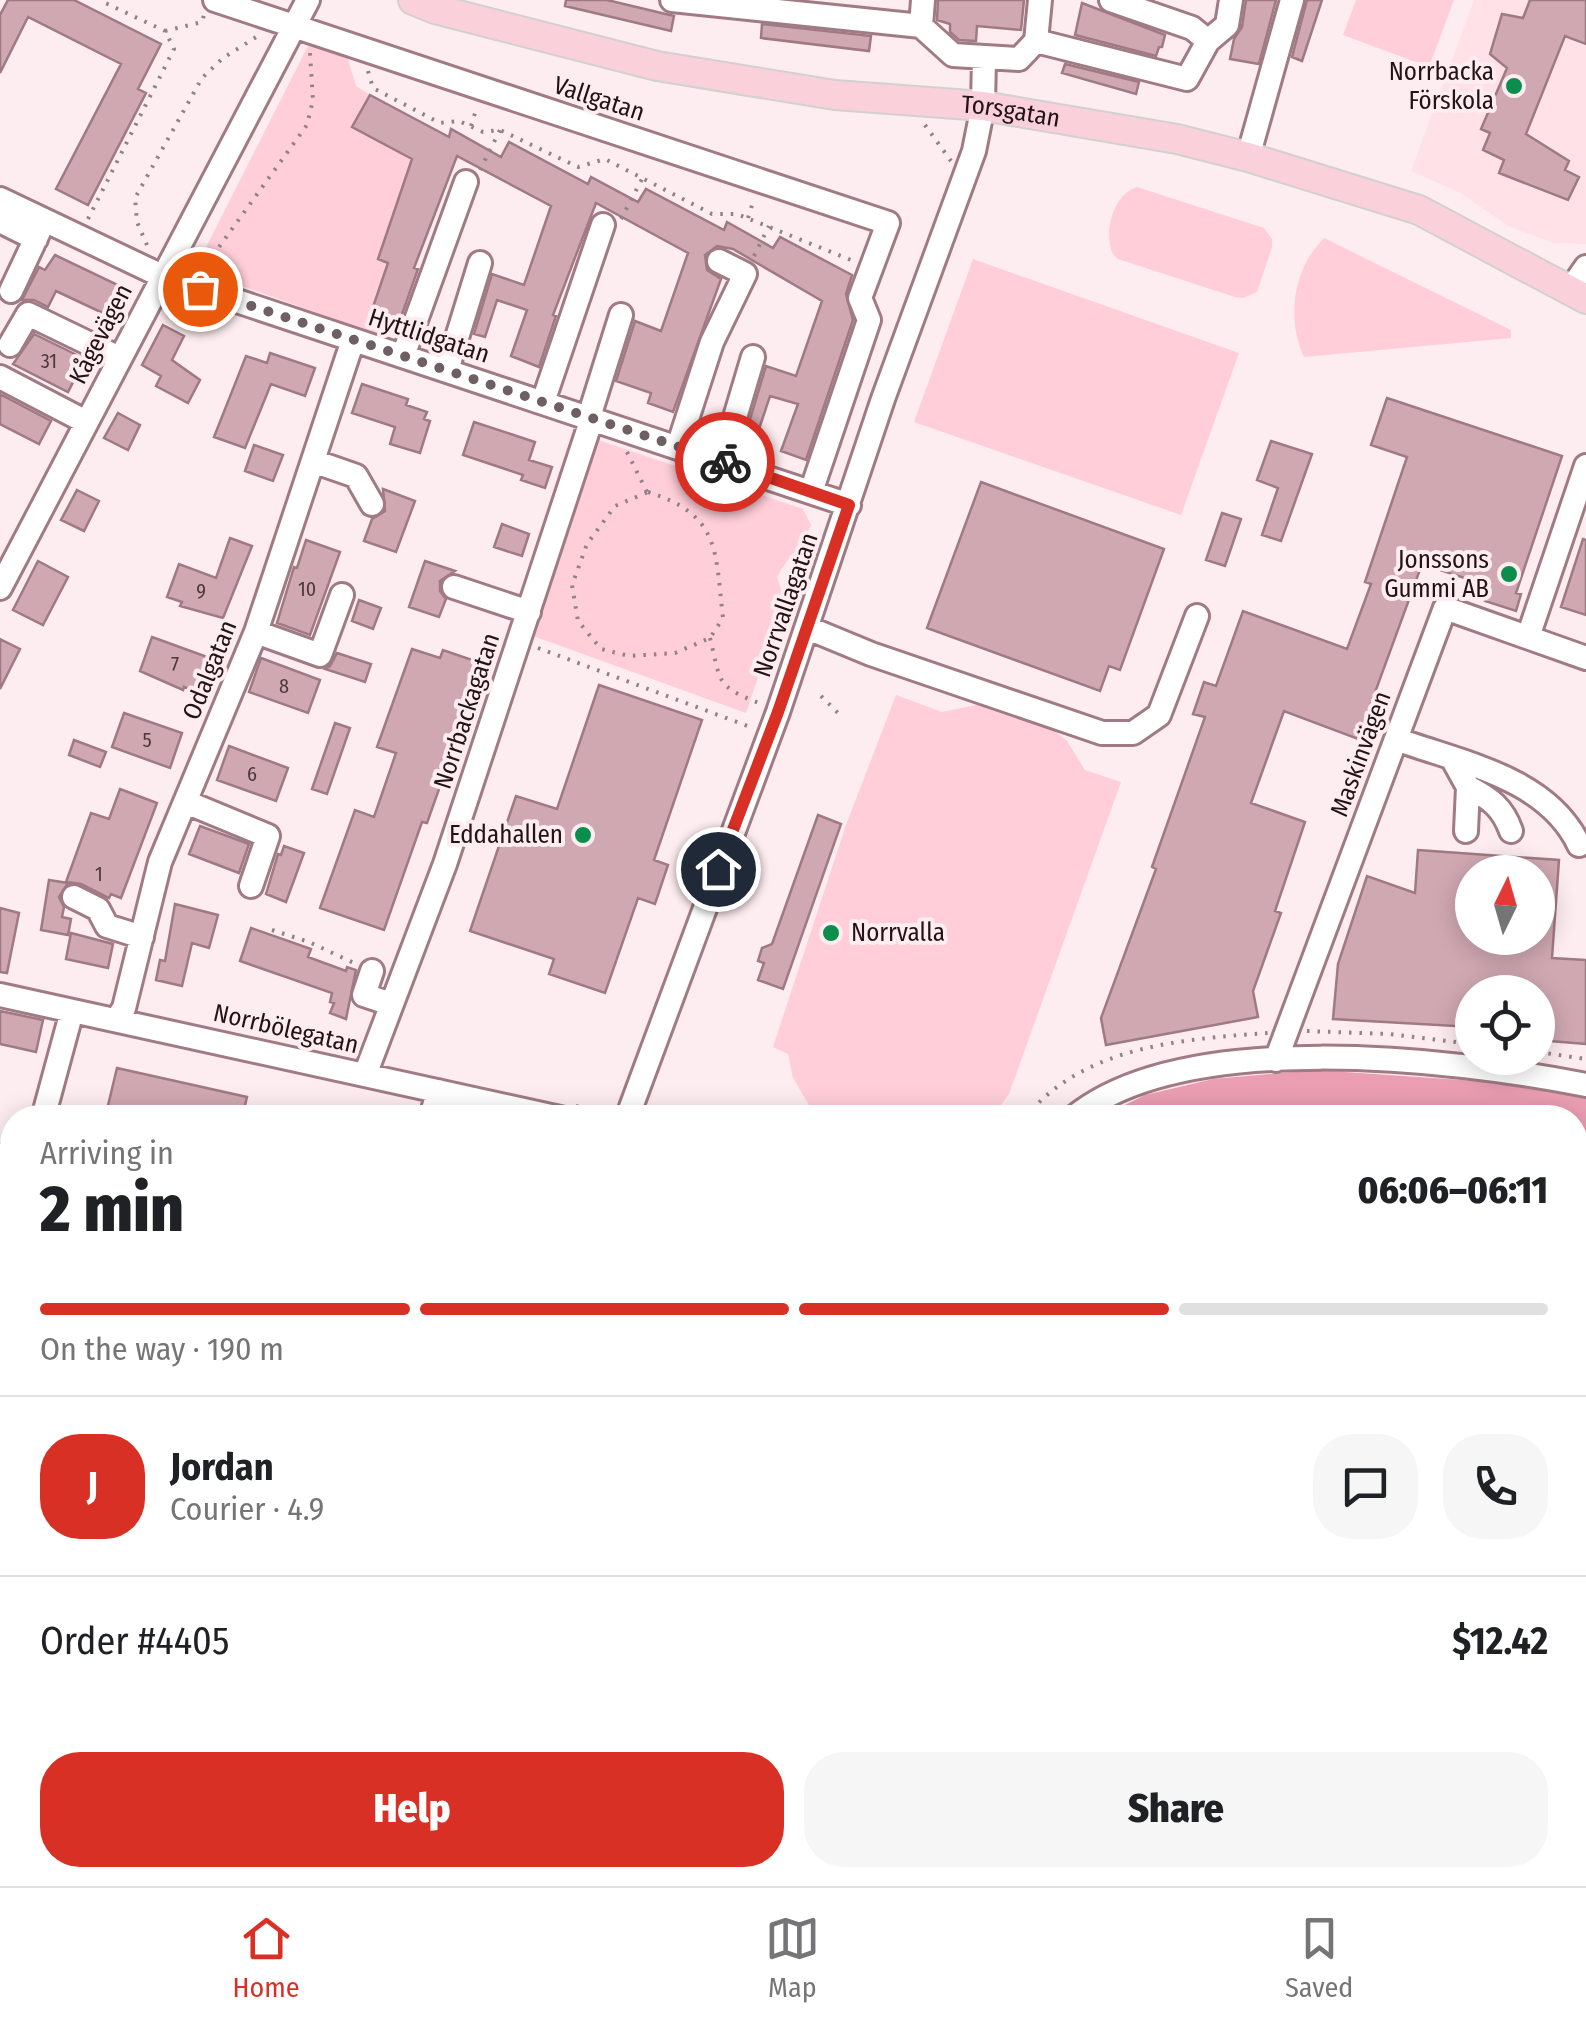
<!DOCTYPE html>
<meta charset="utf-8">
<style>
:root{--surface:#fff;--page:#f6f6f6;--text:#202124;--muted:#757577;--line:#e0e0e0;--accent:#d93025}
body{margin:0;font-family:"Fira Sans Condensed",sans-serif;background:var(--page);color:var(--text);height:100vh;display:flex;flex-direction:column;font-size:38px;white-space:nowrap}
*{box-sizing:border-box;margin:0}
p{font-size:32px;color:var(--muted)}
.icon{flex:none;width:55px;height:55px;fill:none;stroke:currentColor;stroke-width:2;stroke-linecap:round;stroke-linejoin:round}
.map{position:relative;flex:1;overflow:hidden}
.panel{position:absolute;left:0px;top:1105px;width:1588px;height:782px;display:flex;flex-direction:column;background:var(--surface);border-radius:40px 40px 0 0;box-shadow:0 5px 25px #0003}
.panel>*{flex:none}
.needle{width:65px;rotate:5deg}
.tools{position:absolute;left:1455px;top:855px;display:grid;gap:20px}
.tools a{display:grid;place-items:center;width:100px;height:100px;border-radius:50%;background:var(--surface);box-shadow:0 5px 25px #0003;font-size:50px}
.pin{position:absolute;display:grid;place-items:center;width:85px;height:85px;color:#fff;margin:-42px;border:5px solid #fff;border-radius:50%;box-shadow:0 2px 10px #0007}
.courier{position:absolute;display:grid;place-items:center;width:100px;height:100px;margin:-50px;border:8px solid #d93025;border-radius:50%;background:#fff;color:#222;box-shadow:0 2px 12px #0007}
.overview em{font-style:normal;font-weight:800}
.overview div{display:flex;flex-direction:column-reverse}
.overview{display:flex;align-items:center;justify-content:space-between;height:170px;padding:0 40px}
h1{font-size:65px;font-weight:800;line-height:75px}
.bar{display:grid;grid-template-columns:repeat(4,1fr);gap:15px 10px;align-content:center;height:120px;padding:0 40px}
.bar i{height:12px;border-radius:8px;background:var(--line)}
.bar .current{background:var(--accent)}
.bar p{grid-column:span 4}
.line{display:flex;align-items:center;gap:25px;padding:0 40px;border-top:2px solid var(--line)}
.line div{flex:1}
.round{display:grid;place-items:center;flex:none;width:105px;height:105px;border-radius:40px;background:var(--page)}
.button{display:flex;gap:20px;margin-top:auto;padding:20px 40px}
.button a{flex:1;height:115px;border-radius:40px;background:var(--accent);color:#fff;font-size:40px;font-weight:800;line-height:115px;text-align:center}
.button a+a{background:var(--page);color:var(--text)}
.tabs{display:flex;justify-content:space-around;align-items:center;height:140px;border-top:2px solid var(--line);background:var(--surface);font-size:28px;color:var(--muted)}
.tabs a{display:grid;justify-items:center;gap:5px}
.tabs .current{color:var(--accent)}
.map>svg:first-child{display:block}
.built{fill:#ffe1e7}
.green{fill:#ffced9}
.forest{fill:#eb9eb2}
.building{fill:#d0a8b1;stroke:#9f7a83;stroke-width:2.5;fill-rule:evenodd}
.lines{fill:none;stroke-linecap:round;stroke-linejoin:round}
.minor-casing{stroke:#a07b83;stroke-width:28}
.major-casing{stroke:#d3d0d1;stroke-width:32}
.highway-casing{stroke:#d3d0d1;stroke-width:38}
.path{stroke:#918285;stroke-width:4;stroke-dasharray:2.5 8;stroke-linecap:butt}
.minor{stroke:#fff;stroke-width:22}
.major{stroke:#fad1db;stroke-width:28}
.highway{stroke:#f6b2c3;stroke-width:32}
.rail{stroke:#3d2e32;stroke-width:5;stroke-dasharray:12 12;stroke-linecap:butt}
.done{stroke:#6e5f63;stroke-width:10;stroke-dasharray:0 18}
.route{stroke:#d93025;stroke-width:12}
.poi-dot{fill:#0b8e4c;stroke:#feedf0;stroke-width:4}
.labels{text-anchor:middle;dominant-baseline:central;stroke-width:8;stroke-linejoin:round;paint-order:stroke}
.number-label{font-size:20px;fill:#4d383e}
.poi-label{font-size:25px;fill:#211317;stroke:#feedf0;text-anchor:end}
.street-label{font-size:25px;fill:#211317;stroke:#feedf0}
</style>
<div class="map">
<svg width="1586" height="1886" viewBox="0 0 1586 1886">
<rect width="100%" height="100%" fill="#feedf0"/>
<!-- built -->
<path class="built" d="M 1474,0 L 1586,0 L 1586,244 L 1554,243 L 1508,226 L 1461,193 L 1411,171 Z
M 12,1800 L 12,1875 L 66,1875 L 67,1886 L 0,1886 L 0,1803 Z
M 1455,1875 L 1567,1875 L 1586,1880 L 1586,1886 L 1500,1886 Z"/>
<!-- green -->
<path class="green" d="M 1356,0 L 1454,0 L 1429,67 L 1343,35 Z
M 309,44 L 348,59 L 356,86 L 370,95 L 352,127 L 412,159 L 378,259 L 388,263 L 372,309 L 391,316 L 384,337 L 195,269 Z
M 1137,187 L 1264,228 L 1272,239 L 1272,247 L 1257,292 L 1243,298 L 1235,297 L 1118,259 L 1113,254 C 1103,233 1113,194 1137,187 Z
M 1324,238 L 1511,330 L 1511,338 L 1304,357 C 1286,318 1293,269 1324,238 Z
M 973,259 L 1239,353 L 1181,515 L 914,422 Z
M 598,440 L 803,509 L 811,525 C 803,546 787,557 777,577 L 784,599 L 746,713 L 533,636 Z
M 896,695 L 942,712 L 981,704 L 1045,723 L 1067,741 L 1085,770 L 1121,782 L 1009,1094 L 992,1117 L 816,1117 L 793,1078 L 788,1054 L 773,1047 L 846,825 Z"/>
<!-- forest -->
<path class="forest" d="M 1316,1070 L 1506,1083 L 1586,1099 L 1586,1664 L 1575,1660 L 1575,1118 L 1099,1118 L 1145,1095 L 1213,1079 Z"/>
<!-- building -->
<path class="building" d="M 8,0 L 74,0 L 161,44 L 138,89 L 146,93 L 88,205 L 56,189 L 121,64 L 28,17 L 0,73 L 0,15 Z
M 566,0 L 607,0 L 674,16 L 671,31 L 565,6 Z
M 938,0 L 1024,0 L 1021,30 L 977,26 L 976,41 L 959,40 L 950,32 L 950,24 L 937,20 Z
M 1246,0 L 1276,0 L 1259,64 L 1230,59 L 1234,39 L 1242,27 Z
M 1307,0 L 1322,0 L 1302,61 L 1292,57 Z
M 1530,0 L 1586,0 L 1586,44 L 1565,36 L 1526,134 L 1569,161 L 1565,170 L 1579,177 L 1568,200 L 1499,173 L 1504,160 L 1483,150 L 1490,133 L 1481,129 L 1507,68 L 1490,54 L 1502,14 L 1523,18 Z
M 1082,3 L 1165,35 L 1162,47 L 1159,47 L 1156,56 L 1075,35 Z
M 762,24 L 871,36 L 869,51 L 761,38 Z
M 1065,64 L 1139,82 L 1136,94 L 1062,73 Z
M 370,95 L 449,137 L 451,129 L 501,157 L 509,142 L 588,184 L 591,177 L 638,202 L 646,189 L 724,230 L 727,222 L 773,248 L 780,237 L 852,275 L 846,294 L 853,320 L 806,460 L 781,451 L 798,404 L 770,396 L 759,429 L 748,426 L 766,366 L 796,376 L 822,301 L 733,249 L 717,246 L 705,255 L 707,270 L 721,279 L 673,412 L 648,403 L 651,393 L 616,381 L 635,321 L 661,331 L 688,253 L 596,203 L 553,315 L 556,316 L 539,367 L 511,356 L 527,310 L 497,300 L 485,337 L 474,334 L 492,274 L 524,285 L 551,206 L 457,156 L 414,268 L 418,269 L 400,320 L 372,310 L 388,263 L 378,259 L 412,159 L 352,127 Z
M 55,255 L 120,286 L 107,315 L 56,291 L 48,307 L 34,300 L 22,300 L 39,267 L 45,270 Z
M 163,325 L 184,336 L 172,360 L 200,380 L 188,403 L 156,386 L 161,376 L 142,365 Z
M 34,334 L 85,359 L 68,392 L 13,364 Z
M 270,353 L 315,368 L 305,396 L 271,384 L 245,448 L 214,437 L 246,356 L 267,363 Z
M 362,384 L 408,399 L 406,405 L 427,412 L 424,419 L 430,421 L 420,453 L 390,444 L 395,427 L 352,413 Z
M 0,394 L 51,421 L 39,444 L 0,424 Z
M 1387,398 L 1562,456 L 1516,593 L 1521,594 L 1516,611 L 1485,601 L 1489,586 L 1422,564 L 1358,739 L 1284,711 L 1251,803 L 1305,822 L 1275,911 L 1281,913 L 1253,991 L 1258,1017 L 1106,1045 L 1101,1018 L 1156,869 L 1152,867 L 1205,717 L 1193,714 L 1204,682 L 1216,686 L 1243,611 L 1347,649 L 1371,584 L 1365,582 L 1407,457 L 1371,445 Z
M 118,413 L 140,425 L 128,450 L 104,438 Z
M 474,422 L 535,442 L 529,460 L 552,467 L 545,488 L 521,480 L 523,475 L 463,455 Z
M 1271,441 L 1312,454 L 1281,541 L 1262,535 L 1278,488 L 1257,480 Z
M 254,445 L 283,455 L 273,481 L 245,471 Z
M 981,482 L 1164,549 L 1120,670 L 1109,666 L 1100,691 L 927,628 Z
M 383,489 L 415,501 L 396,552 L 364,541 L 372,519 L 385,511 Z
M 77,490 L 99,501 L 84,531 L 61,520 Z
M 1222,513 L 1241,519 L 1225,566 L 1206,560 Z
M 502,524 L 529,534 L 522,556 L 494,547 Z
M 230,538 L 252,546 L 223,618 L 180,606 L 182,602 L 167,597 L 179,564 L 216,578 Z
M 1583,539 L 1586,540 L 1586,615 L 1561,607 Z
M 306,540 L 340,552 L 310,635 L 277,623 L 294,567 L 297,568 Z
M 38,561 L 68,577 L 43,625 L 13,610 Z
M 425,561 L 455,571 L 440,581 L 440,591 L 446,599 L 439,617 L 409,607 Z
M 359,600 L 381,608 L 373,629 L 352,621 Z
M 152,637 L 210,658 L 197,692 L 184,687 L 183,690 L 140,671 Z
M 0,639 L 20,649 L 0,689 Z
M 412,649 L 440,658 L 443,650 L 478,662 L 439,773 L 444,775 L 427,823 L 422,822 L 384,930 L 320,908 L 355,810 L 374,817 L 396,753 L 377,747 Z
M 337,653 L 371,664 L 365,682 L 325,669 L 330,666 Z
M 261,658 L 320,680 L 308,713 L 249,692 Z
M 599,685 L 702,720 L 654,860 L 668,865 L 655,904 L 638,898 L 605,993 L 549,974 L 554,959 L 470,931 L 516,796 L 557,809 Z
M 124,713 L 182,733 L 170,768 L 112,747 Z
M 335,723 L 350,728 L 327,794 L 312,789 Z
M 74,740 L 106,752 L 100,767 L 69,755 Z
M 229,746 L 288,768 L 276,801 L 217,780 Z
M 120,789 L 157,803 L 121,898 L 111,894 L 109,898 L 81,884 L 66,882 L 91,813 L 109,819 Z
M 818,815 L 841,824 L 783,989 L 758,980 L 764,963 L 758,961 L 762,948 L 772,944 Z
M 200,826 L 249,844 L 239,873 L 189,854 Z
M 284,846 L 304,853 L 286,902 L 266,894 L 278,854 L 281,855 Z
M 1418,850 L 1559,860 L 1552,958 L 1586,960 L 1586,1044 L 1538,1040 L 1538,992 L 1472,992 L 1472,1027 L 1333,1019 L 1338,964 L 1367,876 L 1415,893 ZM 1472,872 L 1538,872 L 1538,938 L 1472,938 Z
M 49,880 L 68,883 L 59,897 L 64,907 L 62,917 L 71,919 L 68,935 L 41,930 Z
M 175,904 L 218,915 L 209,948 L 192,943 L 182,986 L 156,980 L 160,960 L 165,961 Z
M 0,908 L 19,913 L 7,973 L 0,972 Z
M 251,928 L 311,949 L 308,957 L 346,971 L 347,967 L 356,970 L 346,1019 L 330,1013 L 334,1003 L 330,1002 L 332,993 L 240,961 Z
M 71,933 L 113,944 L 108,968 L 66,959 Z
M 0,1011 L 43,1020 L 36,1052 L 0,1044 Z
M 117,1068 L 247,1097 L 242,1118 L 105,1118 Z"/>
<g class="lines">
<!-- minor casing -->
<g class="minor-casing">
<path id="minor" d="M 215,0 L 888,223 L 860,298 L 869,320 L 811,492
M 672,0 L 921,26 L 953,55 L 1019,59 L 1036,41 L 1040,0
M 1111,0 L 1192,28 L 1208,41
M 921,26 L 923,0
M 1036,41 L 1187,79 L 1208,41 L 1227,25 L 1231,0
M 1248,157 L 1292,0
M 0,199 L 162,276 L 849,505
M 0,221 L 36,239
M 1570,290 L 1586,267
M 11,291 L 44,221
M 10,345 L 28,314 L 119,358
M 403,356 L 466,182
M 447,370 L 480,263
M 0,377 L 86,422
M 543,402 L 603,225
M 589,417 L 621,315
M 678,447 L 712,342 L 745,274 L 719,261
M 313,461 L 356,476 L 372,504
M 722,461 L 753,357
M 454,587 L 529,612
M 0,588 L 308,0
M 808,628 L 871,654 L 1102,733 L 1133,733 L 1159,715 L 1197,616
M 256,632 L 320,655 L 342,595
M 1528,637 L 1586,466
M 1396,739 C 1461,763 1547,777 1579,845
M 1453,760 L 1468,787 L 1466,831
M 1468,787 C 1490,798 1503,808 1511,831
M 186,802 L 268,836 L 251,886
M 74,897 L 98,909 L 107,926 L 142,937
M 372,971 L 364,995 L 391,1004
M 0,995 L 560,1118
M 117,1019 L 124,1008 L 160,862 L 256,632 L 353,340
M 1276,1060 L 1445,608 L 1586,658
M 365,1075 L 445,864 L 592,418
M 43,1118 L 72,1011
M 431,1118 L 438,1091
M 627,1118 L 778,712 L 883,399 L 974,151 L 983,106 L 984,57
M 1073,1118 C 1183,1027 1454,1059 1586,1085
M 0,1156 L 12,1158
M 7,1254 L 12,1232
M 0,1428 L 12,1431
M 0,1634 L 12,1638
M 0,1787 L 12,1783
M 72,1875 L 73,1886
M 694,1875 L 730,1886
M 1080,1875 L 1080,1883 L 1134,1883
M 1247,1875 L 1247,1886
M 295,1880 L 327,1886
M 389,1880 L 419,1886
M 1023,1882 L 1080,1883
M 902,1886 L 905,1875"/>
</g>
<!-- major casing -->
<g class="major-casing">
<g id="major">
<path id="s1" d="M 413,0 L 435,9 L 657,66 L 835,95 L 983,106 L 1177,139 L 1248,157 L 1419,210 L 1586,299"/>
<path d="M 1575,1744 L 1586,1749"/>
</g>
</g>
<!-- highway casing -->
<g class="highway-casing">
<path id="highway" d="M 0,1314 L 7,1314"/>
</g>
<!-- path -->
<path class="path" d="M 165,31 L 202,22 L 204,15
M 368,71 L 373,88 L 440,123 L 459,121 L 483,132 L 500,130 L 578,167 L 605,159 L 712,214 L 737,214 L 851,260
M 925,125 L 951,161
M 471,126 L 477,107
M 480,170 L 500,130
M 748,218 L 754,199
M 88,219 L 174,49 L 165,31 L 99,0
M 621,219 L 642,179
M 147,245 L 137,222 L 135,198 L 202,78 L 223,58 L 261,34
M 754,256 L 769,226
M 192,263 L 219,247 L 307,125 L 313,100 L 310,53
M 627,452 L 647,492
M 648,492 C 721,515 715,551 723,618 L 710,638 L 675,653 L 629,656 L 601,649 L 578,621 L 572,585 L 587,544 L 615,506 Z
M 710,638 C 721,682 715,686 759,703
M 538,648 L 753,728
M 821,696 L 838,713
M 272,930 L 309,942 L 354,963
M 1307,1031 L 1389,1034 L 1472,1044
M 1538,1052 L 1586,1059
M 576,1106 L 610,1114
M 1025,1118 C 1082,1046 1183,1039 1268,1033
M 1575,1690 L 1586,1695
M 174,1886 L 175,1875"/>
<!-- minor -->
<use href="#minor" class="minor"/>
<!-- major -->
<use href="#major" class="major"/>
<!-- highway -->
<use href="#highway" class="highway"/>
<!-- rail -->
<path class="rail" d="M 0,1490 L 12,1494
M 1516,1875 L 1560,1886"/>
</g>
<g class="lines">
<!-- done -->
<path class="done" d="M 200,289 L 725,462"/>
<!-- route -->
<path class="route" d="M 718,869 L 778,712 L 849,505 L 725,462"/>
</g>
<!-- markers -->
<g class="poi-dot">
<circle cx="1514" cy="86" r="10"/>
<circle cx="1509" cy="574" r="10"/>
<circle cx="583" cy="835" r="10"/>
<circle cx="831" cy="933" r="10"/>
</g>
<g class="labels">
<!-- number labels -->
<g class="number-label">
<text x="49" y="361">31</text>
<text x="307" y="589">10</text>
<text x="201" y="591">9</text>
<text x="175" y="664">7</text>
<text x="284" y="686">8</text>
<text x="147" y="740">5</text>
<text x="252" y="774">6</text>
<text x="99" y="874">1</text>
</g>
<!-- poi labels -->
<g class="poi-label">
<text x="1494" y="72">Norrbacka<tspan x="1494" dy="29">Förskola</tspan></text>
<text x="1489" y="560">Jonssons<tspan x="1489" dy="29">Gummi AB</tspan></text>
<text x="563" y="835">Eddahallen</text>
<text x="851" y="933" text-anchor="start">Norrvalla</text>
</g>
<!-- street labels -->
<g class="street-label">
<text transform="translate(599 99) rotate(18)">Vallgatan</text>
<text stroke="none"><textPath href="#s1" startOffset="610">Torsgatan</textPath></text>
<text transform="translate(101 334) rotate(-63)">Kågevägen</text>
<text transform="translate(429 336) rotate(18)">Hyttlidgatan</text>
<text transform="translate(786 605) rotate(-71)">Norrvallagatan</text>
<text transform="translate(210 670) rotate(-68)">Odalgatan</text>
<text transform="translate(467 711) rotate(-72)">Norrbackagatan</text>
<text transform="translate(1361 754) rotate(-70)">Maskinvägen</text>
<text transform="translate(286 1029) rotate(13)">Norrbölegatan</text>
</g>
</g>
</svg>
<div class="tools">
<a><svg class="needle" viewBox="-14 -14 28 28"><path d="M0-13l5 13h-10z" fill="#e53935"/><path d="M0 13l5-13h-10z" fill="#757577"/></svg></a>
<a><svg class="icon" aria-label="locate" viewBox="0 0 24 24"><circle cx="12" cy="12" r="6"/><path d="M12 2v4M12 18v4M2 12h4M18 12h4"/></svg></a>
</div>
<div class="pin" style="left:200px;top:289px;background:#ea580c"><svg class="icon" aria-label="bag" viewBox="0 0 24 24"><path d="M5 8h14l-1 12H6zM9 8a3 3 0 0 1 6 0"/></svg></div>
<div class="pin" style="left:718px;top:869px;background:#1f2937"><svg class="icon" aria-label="home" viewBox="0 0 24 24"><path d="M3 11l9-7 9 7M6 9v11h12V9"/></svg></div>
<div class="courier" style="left:725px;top:462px"><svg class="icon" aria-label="bike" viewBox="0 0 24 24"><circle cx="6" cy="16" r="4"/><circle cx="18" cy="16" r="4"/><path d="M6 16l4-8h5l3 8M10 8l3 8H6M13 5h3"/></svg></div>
<section class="panel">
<div class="overview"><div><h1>2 min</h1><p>Arriving in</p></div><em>06:06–06:11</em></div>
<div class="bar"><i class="current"></i><i class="current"></i><i class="current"></i><i></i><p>On the way · 190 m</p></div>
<div class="line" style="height:180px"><b class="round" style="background:var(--accent);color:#fff">J</b><div><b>Jordan</b><p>Courier · 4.9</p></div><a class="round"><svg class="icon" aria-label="chat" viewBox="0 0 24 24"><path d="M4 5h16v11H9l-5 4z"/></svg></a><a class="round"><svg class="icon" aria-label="phone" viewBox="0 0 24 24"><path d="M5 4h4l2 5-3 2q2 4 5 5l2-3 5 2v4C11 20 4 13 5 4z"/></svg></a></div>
<div class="line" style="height:130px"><div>Order #4405</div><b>$12.42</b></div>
<div class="button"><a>Help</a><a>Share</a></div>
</section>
</div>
<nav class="tabs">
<a class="current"><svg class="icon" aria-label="home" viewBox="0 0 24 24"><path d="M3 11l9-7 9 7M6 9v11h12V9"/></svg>Home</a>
<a><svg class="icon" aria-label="map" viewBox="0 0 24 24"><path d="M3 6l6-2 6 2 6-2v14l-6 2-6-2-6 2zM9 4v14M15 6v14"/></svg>Map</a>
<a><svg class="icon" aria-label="saved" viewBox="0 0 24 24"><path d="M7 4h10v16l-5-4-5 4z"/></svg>Saved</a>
</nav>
